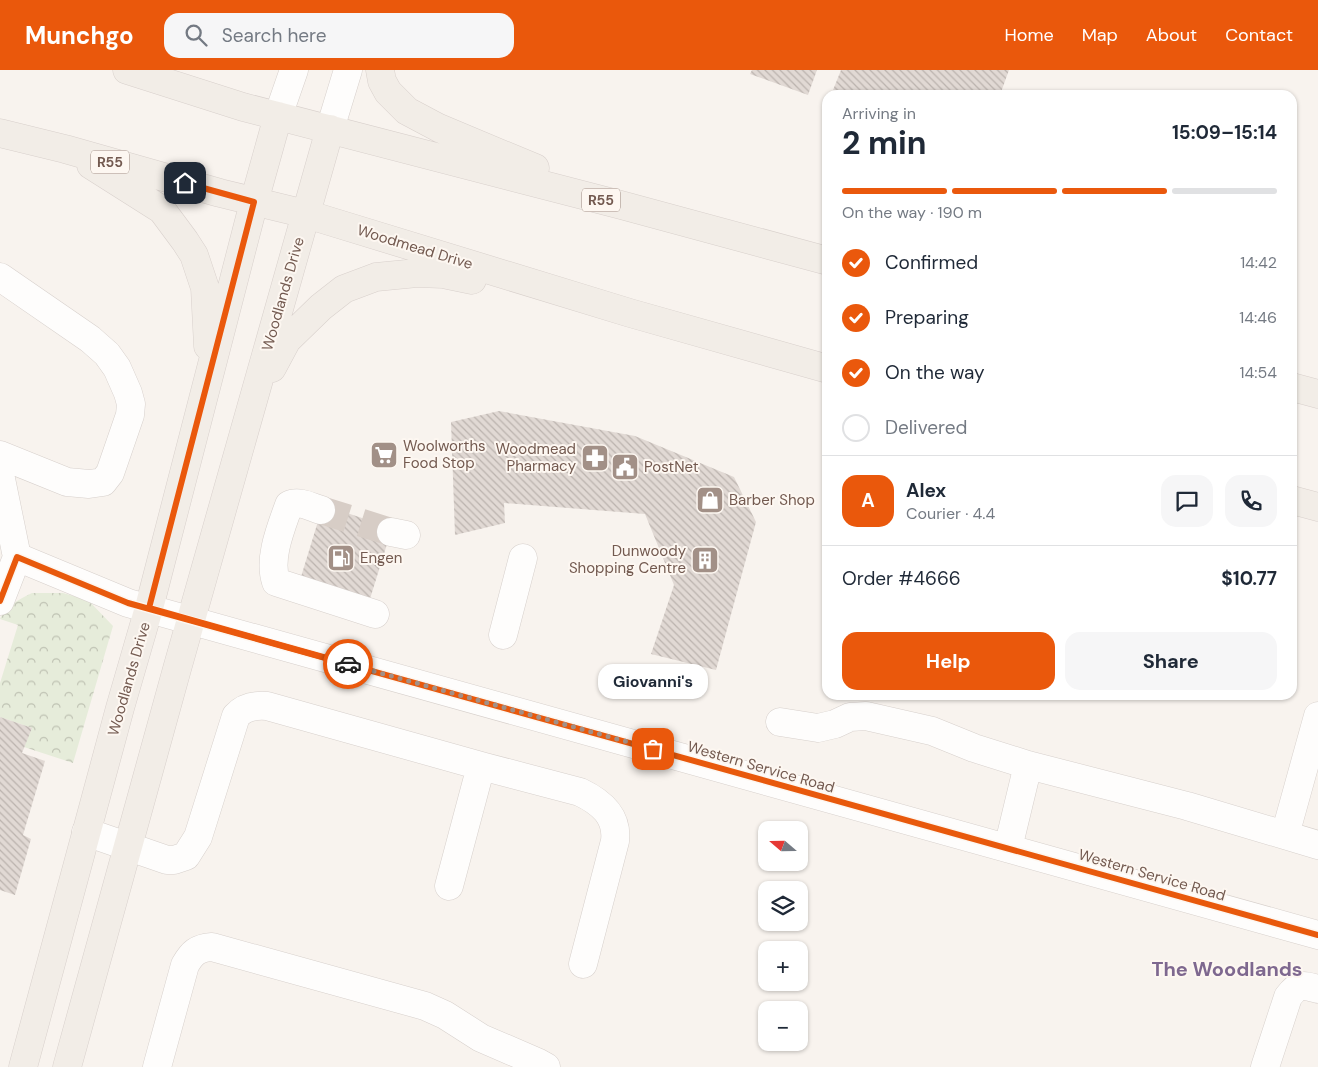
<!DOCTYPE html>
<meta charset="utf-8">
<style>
:root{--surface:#fff;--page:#f6f6f7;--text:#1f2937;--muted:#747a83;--line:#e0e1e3;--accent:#ea580c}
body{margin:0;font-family:"DM Sans",sans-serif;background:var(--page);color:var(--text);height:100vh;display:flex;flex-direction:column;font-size:19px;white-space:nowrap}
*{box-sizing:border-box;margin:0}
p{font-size:16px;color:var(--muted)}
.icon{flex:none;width:28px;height:28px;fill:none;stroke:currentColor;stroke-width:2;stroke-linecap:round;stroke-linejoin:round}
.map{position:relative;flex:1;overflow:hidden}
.side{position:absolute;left:822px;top:20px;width:475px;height:610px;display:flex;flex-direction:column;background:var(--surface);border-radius:15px;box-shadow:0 1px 4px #0004}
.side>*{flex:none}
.needle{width:32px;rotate:290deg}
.controls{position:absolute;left:758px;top:751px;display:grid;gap:10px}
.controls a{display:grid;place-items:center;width:50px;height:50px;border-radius:10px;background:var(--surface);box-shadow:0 1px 4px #0004;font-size:25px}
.pin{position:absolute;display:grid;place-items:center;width:42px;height:42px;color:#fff;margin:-21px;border-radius:10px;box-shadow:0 2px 8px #0006}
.courier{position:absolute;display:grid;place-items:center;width:50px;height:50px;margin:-25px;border:4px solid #ea580c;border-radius:50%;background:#fff;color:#222;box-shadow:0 1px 6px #0007}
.bubble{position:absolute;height:35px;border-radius:15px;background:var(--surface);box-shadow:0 1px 4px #0004;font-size:16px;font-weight:700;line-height:35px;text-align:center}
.head em{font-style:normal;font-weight:700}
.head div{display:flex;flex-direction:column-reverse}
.head{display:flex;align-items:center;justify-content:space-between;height:85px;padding:0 20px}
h1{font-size:32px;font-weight:700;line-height:38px}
.bar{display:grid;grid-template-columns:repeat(4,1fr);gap:8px 5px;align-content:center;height:60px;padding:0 20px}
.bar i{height:6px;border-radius:4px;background:var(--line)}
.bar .selected{background:var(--accent)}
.bar p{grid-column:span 4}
.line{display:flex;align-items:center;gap:12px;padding:0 20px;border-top:1px solid var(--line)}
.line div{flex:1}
.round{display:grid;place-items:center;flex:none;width:52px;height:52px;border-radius:15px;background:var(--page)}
ol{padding:0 20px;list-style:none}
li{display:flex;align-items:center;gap:15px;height:55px}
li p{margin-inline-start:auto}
li .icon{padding:5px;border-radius:50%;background:var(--accent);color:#fff;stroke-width:4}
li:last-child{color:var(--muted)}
li i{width:28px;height:28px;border:2px solid var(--line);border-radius:50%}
.primary-button{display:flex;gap:10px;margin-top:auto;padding:10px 20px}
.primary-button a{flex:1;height:58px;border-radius:15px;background:var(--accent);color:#fff;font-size:20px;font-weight:700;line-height:58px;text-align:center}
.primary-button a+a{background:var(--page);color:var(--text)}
header{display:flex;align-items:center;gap:30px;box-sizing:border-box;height:70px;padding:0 25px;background:var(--accent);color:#fff}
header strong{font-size:24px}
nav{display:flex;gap:28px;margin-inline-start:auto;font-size:18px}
.search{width:350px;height:45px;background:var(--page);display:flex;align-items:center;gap:12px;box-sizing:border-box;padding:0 18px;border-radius:15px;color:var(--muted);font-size:19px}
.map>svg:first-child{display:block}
.park{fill:url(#park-crowns)}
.building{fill:url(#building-back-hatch)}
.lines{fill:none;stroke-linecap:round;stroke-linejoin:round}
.minor-tunnel{stroke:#d7cdc6;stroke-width:28;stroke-dasharray:28 14;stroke-linecap:butt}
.minor-casing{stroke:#d7d0cc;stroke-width:29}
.major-casing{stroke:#d8d0cc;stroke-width:29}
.minor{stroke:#fefdfc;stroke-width:28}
.major{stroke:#f2ede7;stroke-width:28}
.cycleway-casing{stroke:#fdf7f1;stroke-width:9}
.cycleway{stroke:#e8590c;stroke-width:6}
.done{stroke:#a29087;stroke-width:5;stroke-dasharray:0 9}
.route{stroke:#ea580c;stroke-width:6}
.labels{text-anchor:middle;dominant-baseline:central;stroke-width:4;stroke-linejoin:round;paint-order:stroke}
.shield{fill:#fdf7f1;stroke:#9c8980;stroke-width:1}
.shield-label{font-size:14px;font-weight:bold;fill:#735a50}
.street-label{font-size:15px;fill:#735a50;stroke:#fdf7f1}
.poi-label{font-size:15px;fill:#735a50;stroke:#fdf7f1;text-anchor:start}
.district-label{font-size:20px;font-weight:bold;fill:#7e688f;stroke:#fdf7f1}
</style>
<header>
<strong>Munchgo</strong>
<div class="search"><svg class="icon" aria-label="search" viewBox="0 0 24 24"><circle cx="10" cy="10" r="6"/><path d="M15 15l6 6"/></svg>Search here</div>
<nav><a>Home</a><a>Map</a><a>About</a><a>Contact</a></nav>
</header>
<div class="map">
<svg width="1318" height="997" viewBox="0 0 1318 997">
<defs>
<pattern id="park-crowns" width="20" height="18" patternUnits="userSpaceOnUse" patternTransform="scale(1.25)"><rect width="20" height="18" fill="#e6ecda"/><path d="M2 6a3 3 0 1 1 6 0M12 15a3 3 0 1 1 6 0" fill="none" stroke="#bfc2b3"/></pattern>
<pattern id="building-back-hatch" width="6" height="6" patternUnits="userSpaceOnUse" patternTransform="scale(1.25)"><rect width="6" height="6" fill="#e1d9d4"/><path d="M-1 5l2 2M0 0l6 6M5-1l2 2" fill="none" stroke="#bbb3ae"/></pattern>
</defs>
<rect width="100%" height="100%" fill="#f8f3ee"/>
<!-- park -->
<path class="park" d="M 32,523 L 63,523 L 88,530 L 113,556 L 73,693 L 24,677 L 32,658 L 0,647 L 0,613 L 18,555 L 0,549 C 5,536 20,529 32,523 Z"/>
<!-- building -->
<path class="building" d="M 752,0 L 817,0 L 808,25 L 750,4 Z
M 841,0 L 1009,0 L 1000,25 L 845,25 L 833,20 Z
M 499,341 L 635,366 L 734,407 L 756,452 L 716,600 L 651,584 L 674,515 L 645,444 L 504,433 L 505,453 L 455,465 L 451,352 Z
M 323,435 L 392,458 L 369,532 L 300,510 Z
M 0,647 L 32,658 L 22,683 L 45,691 L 23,765 L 31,769 L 15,825 L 0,820 Z"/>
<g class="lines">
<!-- minor-tunnel -->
<path class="minor-tunnel" d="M 321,440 L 391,462"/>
<!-- minor casing -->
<g class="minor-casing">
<path id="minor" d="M 278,46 L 294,0
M 330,59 L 348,0
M 0,207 L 90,269 L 107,284 L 117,298 L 128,323 L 131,334 L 130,345 L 110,403 L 103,412 L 89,414 L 67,412 L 0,385
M 0,404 L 17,487
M 321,440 C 311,437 299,430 289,435 C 281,458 268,488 276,512 L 375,544
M 391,462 L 406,465
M 17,487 L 128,533 L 1318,865
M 0,531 L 17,487
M 503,565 L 523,488
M 780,652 L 818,658 L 835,654 L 850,647 L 866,646 L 932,661 L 974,678 L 1028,695 L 1187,736 L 1318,775
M 481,696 L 580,722 C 601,732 618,746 615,771 L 583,894
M 86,762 L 167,790 L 174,790 L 186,786 L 198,767 L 236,646 C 244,637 255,635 267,636 L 481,696 L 449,816
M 1285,765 L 1318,646
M 1008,778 L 1028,695
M 157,997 L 185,895 C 192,883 197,878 212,877 L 425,936 L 445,945 L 481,968 L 537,992 L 546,997
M 1265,997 L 1288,927 C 1298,913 1303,915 1318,919"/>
</g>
<!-- major casing -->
<g class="major-casing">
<path id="major" d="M 127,0 L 243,37 L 621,135 L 828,191
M 380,0 L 382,11 L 388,22 L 407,41 L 439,58 L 535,98
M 0,63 L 65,79 L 220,123 L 306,144 L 630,243 L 828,299
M 91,95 L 162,140 L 185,171 L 194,185 L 205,218 L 208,276
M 272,298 L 287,270 L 321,237 L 344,219 L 376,207 L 417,203 L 443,204 L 472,210
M 1292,317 L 1318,324
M 1292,430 L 1318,437
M 23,997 L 120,638 L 149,538 L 254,132 L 278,46
M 67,997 L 177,599 L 330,59"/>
</g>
<!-- minor -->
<use href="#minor" class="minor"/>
<!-- major -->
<use href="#major" class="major"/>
<!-- cycleway casing -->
<g class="cycleway-casing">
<path id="cycleway" d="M 0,531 L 17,487 L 128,533 L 1318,865"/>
</g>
<!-- cycleway -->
<use href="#cycleway" class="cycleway"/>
</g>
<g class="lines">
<!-- done -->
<path class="done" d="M 348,594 L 653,679"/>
<!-- route -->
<path class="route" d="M 185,113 L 254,132 L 149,538 L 348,594"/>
</g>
<!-- icons -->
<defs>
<g id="supermarket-square" transform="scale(1.4375)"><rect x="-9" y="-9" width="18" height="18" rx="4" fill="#a29087" stroke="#fdf7f1"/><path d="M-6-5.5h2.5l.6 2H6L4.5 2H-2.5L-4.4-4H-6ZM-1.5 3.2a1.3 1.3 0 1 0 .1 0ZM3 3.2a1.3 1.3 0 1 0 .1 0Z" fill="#fff"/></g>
<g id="pharmacy-square" transform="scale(1.4375)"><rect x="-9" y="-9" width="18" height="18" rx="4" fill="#a29087" stroke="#fdf7f1"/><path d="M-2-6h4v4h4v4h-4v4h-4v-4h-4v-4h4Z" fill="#fff"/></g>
<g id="civic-square" transform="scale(1.4375)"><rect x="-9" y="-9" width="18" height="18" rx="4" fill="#a29087" stroke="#fdf7f1"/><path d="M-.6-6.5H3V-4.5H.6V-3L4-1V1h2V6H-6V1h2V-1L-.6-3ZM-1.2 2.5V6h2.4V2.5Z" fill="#fff"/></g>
<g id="shop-square" transform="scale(1.4375)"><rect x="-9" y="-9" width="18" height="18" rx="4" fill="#a29087" stroke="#fdf7f1"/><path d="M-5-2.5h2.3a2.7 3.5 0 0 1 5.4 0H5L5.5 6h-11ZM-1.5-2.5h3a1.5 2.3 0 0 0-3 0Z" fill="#fff"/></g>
<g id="fuel-square" transform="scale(1.4375)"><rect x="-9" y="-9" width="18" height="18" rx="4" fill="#a29087" stroke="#fdf7f1"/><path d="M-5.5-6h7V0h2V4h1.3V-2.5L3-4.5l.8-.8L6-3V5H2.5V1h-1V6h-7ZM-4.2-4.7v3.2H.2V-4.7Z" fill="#fff"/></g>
<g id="building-square" transform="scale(1.4375)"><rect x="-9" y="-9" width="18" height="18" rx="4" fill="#a29087" stroke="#fdf7f1"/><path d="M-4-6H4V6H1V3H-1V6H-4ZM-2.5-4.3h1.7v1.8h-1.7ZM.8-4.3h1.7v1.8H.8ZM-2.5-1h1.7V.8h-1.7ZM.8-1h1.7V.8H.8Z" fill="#fff"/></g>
</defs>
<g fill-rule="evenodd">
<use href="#supermarket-square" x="384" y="385"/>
<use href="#pharmacy-square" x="595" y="388"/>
<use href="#civic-square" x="625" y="397"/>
<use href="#shop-square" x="710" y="430"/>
<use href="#fuel-square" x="341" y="488"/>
<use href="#building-square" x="705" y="490"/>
</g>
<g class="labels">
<!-- shield labels -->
<g class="shield">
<rect x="91" y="80.5" width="38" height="23" rx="4"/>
<rect x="582" y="118.5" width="38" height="23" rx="4"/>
</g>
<g class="shield-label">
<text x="110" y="92">R55</text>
<text x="601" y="130">R55</text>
</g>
<!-- street labels -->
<g class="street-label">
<text transform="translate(415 177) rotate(17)">Woodmead Drive</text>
<text transform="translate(283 224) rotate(-74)">Woodlands Drive</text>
<text transform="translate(129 609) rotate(-74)">Woodlands Drive</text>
<text transform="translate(761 697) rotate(16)">Western Service Road</text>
<text transform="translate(1152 805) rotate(16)">Western Service Road</text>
</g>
<!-- poi labels -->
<g class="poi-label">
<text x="403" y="376">Woolworths<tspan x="403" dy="17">Food Stop</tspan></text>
<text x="576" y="379" text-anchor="end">Woodmead<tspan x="576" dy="17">Pharmacy</tspan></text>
<text x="644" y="397">PostNet</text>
<text x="729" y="430">Barber Shop</text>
<text x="686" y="481" text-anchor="end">Dunwoody<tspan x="686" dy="17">Shopping Centre</tspan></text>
<text x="360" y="488">Engen</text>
</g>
<!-- district labels -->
<g class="district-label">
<text x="1227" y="899">The Woodlands</text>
</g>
</g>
</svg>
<div class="controls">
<a><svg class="needle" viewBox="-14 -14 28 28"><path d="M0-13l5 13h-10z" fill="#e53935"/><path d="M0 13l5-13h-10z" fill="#747a83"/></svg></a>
<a><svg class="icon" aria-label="layers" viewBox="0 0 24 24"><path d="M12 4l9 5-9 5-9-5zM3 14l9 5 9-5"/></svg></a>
<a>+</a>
<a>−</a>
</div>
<div class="pin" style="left:653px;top:679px;background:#ea580c"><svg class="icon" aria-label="bag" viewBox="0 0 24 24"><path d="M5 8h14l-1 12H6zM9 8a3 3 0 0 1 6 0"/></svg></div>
<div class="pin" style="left:185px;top:113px;background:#1f2937"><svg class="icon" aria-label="home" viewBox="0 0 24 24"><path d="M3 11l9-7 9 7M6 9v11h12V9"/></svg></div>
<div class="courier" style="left:348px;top:594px"><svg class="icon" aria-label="car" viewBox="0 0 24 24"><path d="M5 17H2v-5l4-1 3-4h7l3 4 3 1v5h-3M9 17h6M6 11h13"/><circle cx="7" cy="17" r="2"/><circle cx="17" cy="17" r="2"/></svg></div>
<div class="bubble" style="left:598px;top:594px;width:110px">Giovanni's</div>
<section class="side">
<div class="head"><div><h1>2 min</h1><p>Arriving in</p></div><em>15:09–15:14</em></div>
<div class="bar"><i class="selected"></i><i class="selected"></i><i class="selected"></i><i></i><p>On the way · 190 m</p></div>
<ol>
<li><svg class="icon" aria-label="check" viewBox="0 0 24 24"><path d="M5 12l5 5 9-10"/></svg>Confirmed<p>14:42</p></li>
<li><svg class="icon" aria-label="check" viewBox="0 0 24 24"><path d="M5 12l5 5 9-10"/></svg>Preparing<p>14:46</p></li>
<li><svg class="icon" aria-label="check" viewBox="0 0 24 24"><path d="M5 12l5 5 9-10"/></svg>On the way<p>14:54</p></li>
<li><i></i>Delivered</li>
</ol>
<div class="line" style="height:90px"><b class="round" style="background:var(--accent);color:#fff">A</b><div><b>Alex</b><p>Courier · 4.4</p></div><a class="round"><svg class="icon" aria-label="chat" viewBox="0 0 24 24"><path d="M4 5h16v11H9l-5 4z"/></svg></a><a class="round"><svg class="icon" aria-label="phone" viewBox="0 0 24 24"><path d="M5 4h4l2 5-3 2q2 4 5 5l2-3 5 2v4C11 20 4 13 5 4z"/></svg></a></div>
<div class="line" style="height:65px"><div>Order #4666</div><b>$10.77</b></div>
<div class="primary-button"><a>Help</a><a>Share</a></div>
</section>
</div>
